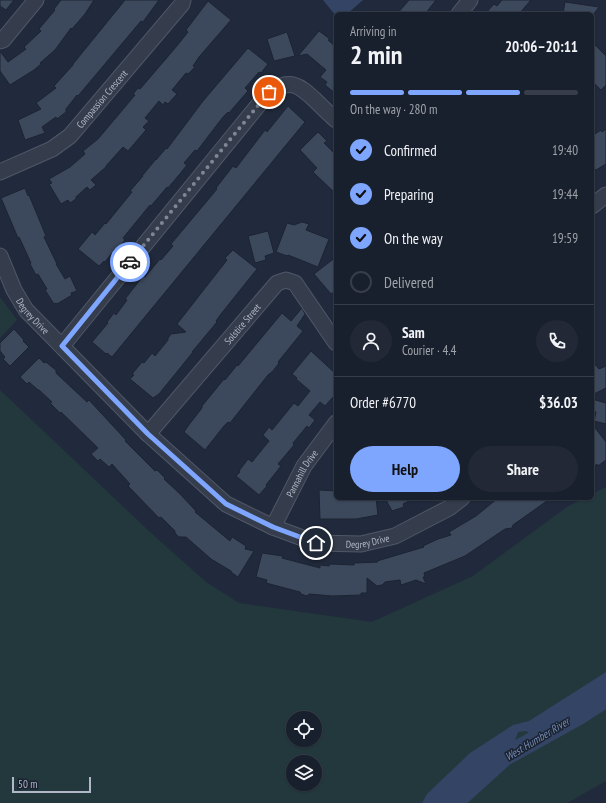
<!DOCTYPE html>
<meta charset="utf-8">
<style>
:root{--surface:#19202d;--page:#222835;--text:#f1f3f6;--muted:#9fa3aa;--line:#373e49;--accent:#7ea6ff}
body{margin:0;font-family:"PT Sans Narrow",sans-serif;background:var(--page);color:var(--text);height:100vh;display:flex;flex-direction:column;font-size:15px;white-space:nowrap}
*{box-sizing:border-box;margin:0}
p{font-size:13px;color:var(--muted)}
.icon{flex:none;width:22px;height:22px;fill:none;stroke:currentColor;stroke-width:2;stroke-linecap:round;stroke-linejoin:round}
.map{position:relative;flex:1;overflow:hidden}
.drawer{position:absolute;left:334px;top:12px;width:260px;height:488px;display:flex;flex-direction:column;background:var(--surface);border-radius:6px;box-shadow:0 1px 3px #0004,0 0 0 1px var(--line)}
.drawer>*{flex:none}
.fabs{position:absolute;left:286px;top:711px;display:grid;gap:8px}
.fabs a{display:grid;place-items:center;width:36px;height:36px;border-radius:50%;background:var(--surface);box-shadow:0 1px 3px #0004,0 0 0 1px var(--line);font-size:20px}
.scale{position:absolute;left:12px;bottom:10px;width:79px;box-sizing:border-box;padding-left:4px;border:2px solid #b0b7c8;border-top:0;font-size:11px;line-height:14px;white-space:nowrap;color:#b0b7c8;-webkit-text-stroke:3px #1a2231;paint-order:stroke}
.pin{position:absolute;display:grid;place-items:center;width:34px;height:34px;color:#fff;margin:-17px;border:2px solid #fff;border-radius:50%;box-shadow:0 1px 4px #0007}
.courier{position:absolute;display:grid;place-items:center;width:40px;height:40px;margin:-20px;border:3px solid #7ea6ff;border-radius:50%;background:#fff;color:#222;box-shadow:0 1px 5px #0007}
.headline em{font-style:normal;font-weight:700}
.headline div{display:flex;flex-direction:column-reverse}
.headline{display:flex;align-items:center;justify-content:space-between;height:68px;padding:0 16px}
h1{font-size:26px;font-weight:700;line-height:30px}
.bar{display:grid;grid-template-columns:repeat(4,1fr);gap:6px 4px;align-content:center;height:48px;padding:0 16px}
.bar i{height:5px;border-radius:3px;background:var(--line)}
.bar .active{background:var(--accent)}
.bar p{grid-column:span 4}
.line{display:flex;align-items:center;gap:10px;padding:0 16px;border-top:1px solid var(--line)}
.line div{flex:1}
.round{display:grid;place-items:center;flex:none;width:42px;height:42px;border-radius:21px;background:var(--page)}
ol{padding:0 16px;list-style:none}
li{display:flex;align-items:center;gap:12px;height:44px}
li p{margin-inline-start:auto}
li .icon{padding:4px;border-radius:50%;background:var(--accent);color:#111;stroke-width:4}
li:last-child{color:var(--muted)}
li i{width:22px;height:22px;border:2px solid var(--line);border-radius:50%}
.cta{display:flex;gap:8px;margin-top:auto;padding:8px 16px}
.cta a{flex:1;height:46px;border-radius:24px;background:var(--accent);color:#111;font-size:16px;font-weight:700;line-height:46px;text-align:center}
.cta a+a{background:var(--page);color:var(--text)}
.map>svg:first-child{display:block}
.green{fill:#23383d;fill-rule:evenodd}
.water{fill:#334465}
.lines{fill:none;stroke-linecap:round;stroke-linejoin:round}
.river{stroke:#334465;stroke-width:19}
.building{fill:#3c485c;stroke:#1c2433}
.minor-casing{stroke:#505767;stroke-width:17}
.minor{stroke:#353d4c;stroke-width:15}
.done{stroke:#7e8697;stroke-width:4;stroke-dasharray:0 7.2}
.route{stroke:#7ea6ff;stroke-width:5}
.labels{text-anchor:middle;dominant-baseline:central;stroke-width:3;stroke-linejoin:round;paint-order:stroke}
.street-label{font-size:10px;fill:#b0b7c8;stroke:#1a2231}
.water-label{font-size:11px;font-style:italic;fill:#758bb2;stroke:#1a2231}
</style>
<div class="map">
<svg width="606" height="803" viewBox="0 0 606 803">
<rect width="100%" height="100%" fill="#212a3c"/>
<!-- green -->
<path class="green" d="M 0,297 L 17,320 L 0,338 Z
M 0,390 L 151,533 L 206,582 L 239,603 L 372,622 L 473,576 L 567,507 L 584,498 L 592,498 L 592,494 L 606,487 L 606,781 L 567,803 L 0,803 ZM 293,718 L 315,718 L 315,740 L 293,740 ZM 293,762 L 315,762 L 315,784 L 293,784 Z"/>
<!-- water -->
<path class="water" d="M 323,0 L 363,0 L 347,14 L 336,14 L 336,16 Z
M 606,672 L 606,691 L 535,736 L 526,731 L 518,732 L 513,747 L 479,769 L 448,803 L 422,803 L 427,794 L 470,753 L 513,725 L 529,721 Z"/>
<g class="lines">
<!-- river -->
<path class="river" d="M 455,803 L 460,797 L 504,757 L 578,716 L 606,698"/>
</g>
<!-- building -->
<path class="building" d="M 0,0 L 14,0 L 6,10 L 0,6 Z
M 61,0 L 94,0 L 85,14 L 72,29 L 71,28 L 55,50 L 40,63 L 41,64 L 34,70 L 10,85 L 0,71 L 0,51 L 8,62 L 26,49 L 24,47 L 41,31 L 39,29 L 55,10 L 54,9 Z
M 125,0 L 159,0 L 143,22 L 141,21 L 78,96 L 77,95 L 66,109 L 66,112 L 57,119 L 56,117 L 42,127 L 45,133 L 25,140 L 18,120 L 41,109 L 36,103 L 56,88 L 54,86 L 73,65 L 73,64 Z
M 409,0 L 436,0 L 425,14 L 397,14 Z
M 502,0 L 531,0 L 519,14 L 485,14 L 494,4 L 497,6 Z
M 208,1 L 231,20 L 199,57 L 193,66 L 195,67 L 188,74 L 186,73 L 172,90 L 177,94 L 168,104 L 165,102 L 163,105 L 159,101 L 145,118 L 149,121 L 143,127 L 146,130 L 128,151 L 123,147 L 106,166 L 106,167 L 91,180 L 96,185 L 90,190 L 87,187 L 76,197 L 76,199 L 70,203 L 68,200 L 61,204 L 49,184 L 52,183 L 49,179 L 70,167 L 85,154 L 83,151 L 98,139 L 135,95 L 133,94 L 138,88 L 140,89 L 176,47 L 188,32 L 186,30 Z
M 565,2 L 599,7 L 593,15 L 563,14 Z
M 319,31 L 330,39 L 328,40 L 336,47 L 336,94 L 325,85 L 327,82 L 320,77 L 326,70 L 307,54 L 298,56 Z
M 287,32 L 295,56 L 274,61 L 267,39 Z
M 592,42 L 606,56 L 606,85 L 601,90 L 592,81 Z
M 248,48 L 268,64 L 261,73 L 259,72 L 245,88 L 248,91 L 241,99 L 229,113 L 228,112 L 223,117 L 197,151 L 195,150 L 184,163 L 187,165 L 179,175 L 168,188 L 167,187 L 151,206 L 150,205 L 123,238 L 125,240 L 118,249 L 116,248 L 105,262 L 104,261 L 99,266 L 78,249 L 92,232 L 95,235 L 105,223 L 106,224 L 132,192 L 130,191 L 143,176 L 142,176 L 156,159 L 156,160 L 166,148 L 167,149 L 203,101 Z
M 288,106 L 305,122 L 112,357 L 107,353 L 106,354 L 92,342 L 108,323 L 107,322 L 114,313 L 116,315 L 127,300 L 125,299 L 143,276 L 145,277 L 160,259 L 161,260 L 173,246 L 171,244 L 217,189 L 216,188 L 233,166 L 236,168 L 265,130 L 267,132 Z
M 606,129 L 606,164 L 596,170 L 595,169 L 592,171 L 592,136 L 601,130 L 602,132 Z
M 318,132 L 327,141 L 324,143 L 336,155 L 336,194 L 313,172 L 317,168 L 300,150 Z
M 25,188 L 28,196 L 29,195 L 46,236 L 44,237 L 57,264 L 56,264 L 65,279 L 70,276 L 77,291 L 71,293 L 72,295 L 57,304 L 56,303 L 54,304 L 45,290 L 47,289 L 38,274 L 36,275 L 30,264 L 31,263 L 19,237 L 18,238 L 1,198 Z
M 302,222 L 309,224 L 306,230 L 329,239 L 318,267 L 288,255 L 287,256 L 276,252 L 287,223 L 294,225 Z
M 268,231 L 274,253 L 265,256 L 266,260 L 255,263 L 248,236 Z
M 233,250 L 257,269 L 221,314 L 216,321 L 217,322 L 192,352 L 193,352 L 159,394 L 153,398 L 130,379 L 134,375 L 132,374 L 142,362 L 144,363 L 152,353 L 155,356 L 168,340 L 168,338 L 171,334 L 186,332 L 177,324 L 227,260 L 225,258 Z
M 336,257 L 336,291 L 331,294 L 314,274 Z
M 302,308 L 305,314 L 297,326 L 303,331 L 278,362 L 279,363 L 273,371 L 268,375 L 230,423 L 228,422 L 224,426 L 205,450 L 184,432 L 188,426 L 202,408 L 202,406 L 224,379 L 225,380 L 237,365 L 238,366 L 282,313 L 291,321 Z
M 14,329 L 24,340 L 23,341 L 29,347 L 10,366 L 3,359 L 5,357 L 0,351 L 0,343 Z
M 311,351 L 336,374 L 336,400 L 333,397 L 325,406 L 320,402 L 309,415 L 315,420 L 309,428 L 307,426 L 293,443 L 294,445 L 278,464 L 281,466 L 266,485 L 267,486 L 259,495 L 236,476 L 240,472 L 239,471 L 248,459 L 252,462 L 269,441 L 263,435 L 269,427 L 272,430 L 294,403 L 298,406 L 310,391 L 296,379 L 297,378 L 292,374 Z
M 39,358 L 44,363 L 46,362 L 52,367 L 56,370 L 56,373 L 87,402 L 89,400 L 126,440 L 125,441 L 155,471 L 157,470 L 165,478 L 164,479 L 180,494 L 196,511 L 195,512 L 230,541 L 232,537 L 246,546 L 245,549 L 254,551 L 238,577 L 232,573 L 231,571 L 211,559 L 186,537 L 179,537 L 175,533 L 175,531 L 161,517 L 159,518 L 128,486 L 130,484 L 112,464 L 109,467 L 100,459 L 98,461 L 91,454 L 98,448 L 61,412 L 60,413 L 50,403 L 52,402 L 39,390 L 38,390 L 29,382 L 27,384 L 20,377 Z
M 592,361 L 599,369 L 606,366 L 606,388 L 592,395 Z
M 592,399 L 606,403 L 606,424 L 594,421 L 596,412 L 592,411 Z
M 592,424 L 606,442 L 606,460 L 598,466 L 597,464 L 592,468 Z
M 319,490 L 336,491 L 336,498 L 376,498 L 378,515 L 356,519 L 320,519 Z
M 385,498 L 415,498 L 403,504 L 404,507 L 392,511 Z
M 498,498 L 551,498 L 513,525 L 512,528 L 505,529 L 465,556 L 424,573 L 425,577 L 423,577 L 426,584 L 416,580 L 401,585 L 400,580 L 385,582 L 382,585 L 377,586 L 367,578 L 367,593 L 361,593 L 361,595 L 332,596 L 309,594 L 307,596 L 301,594 L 300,592 L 266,583 L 267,580 L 256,577 L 262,553 L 283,556 L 282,558 L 320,568 L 320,565 L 329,566 L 330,564 L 354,565 L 354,563 L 378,562 L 377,561 L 424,547 L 423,546 L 438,539 L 451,535 L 449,532 L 476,516 Z"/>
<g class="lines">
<!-- minor casing -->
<g class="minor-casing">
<g id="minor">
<path d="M 459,14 L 470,0"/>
<path d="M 0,41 L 3,40 L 36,0"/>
<path id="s1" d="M 0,172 L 52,149 L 70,136 L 182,4 L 183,0"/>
<path d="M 592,206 L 606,195"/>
<path id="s2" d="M 0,256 L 14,290 L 26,310 L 148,434 L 226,504 L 273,527 L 316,543 L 361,544 L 395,536 L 449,508 L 462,498"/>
<path d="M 62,346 L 269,92 C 290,78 299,85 315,100 C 322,107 329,114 336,120"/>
<path id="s3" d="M 148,434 L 277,283 L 286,280 L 295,283 L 336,343"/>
<path id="s4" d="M 273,527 L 304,466 L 336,423"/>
</g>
</g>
<!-- minor -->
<use href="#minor" class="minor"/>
</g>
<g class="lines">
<!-- done -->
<path class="done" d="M 130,262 L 269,92"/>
<!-- route -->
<path class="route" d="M 130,262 L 62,346 L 148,434 L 226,504 L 273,527 L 316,543"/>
</g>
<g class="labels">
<!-- street labels -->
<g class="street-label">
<text stroke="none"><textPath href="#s1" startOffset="128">Compassion Crescent</textPath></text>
<text stroke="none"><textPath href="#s2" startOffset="69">Degrey Drive</textPath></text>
<text stroke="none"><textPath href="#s3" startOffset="145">Solstice Street</textPath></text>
<text stroke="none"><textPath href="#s4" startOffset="61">Pannahill Drive</textPath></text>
<text stroke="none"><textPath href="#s2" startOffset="489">Degrey Drive</textPath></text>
</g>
<!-- water labels -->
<g class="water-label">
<text transform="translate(537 739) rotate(-31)">West Humber River</text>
</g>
</g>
</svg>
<div class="fabs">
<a><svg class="icon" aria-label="locate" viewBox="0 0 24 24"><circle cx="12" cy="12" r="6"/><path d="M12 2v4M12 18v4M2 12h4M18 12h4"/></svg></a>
<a><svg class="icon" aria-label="layers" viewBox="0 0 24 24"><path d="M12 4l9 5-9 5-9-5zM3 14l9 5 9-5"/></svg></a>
</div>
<div class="scale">50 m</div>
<div class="pin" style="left:269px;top:92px;background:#ea580c"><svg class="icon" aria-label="bag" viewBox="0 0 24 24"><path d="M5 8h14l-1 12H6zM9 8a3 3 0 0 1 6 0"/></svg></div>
<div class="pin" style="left:316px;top:543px;background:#1f2937"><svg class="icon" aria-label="home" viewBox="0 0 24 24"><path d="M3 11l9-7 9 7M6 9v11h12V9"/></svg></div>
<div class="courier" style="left:130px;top:262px"><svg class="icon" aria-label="car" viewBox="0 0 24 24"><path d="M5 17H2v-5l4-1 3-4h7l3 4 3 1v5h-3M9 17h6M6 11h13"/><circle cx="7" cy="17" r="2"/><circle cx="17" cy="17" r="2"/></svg></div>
<section class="drawer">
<div class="headline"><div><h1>2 min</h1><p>Arriving in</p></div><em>20:06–20:11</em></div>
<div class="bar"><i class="active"></i><i class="active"></i><i class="active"></i><i></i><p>On the way · 280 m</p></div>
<ol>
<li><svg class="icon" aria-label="check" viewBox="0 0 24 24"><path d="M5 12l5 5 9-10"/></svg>Confirmed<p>19:40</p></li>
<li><svg class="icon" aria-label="check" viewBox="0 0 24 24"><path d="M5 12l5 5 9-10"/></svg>Preparing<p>19:44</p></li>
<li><svg class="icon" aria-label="check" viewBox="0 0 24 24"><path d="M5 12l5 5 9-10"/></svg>On the way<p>19:59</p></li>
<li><i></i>Delivered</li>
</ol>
<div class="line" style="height:72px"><a class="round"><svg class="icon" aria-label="person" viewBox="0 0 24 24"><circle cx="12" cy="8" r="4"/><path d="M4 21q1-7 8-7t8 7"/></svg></a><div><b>Sam</b><p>Courier · 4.4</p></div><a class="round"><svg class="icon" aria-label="phone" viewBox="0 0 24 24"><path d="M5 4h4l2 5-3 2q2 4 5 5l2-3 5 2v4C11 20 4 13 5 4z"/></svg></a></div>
<div class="line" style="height:52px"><div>Order #6770</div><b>$36.03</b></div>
<div class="cta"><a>Help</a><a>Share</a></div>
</section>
</div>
